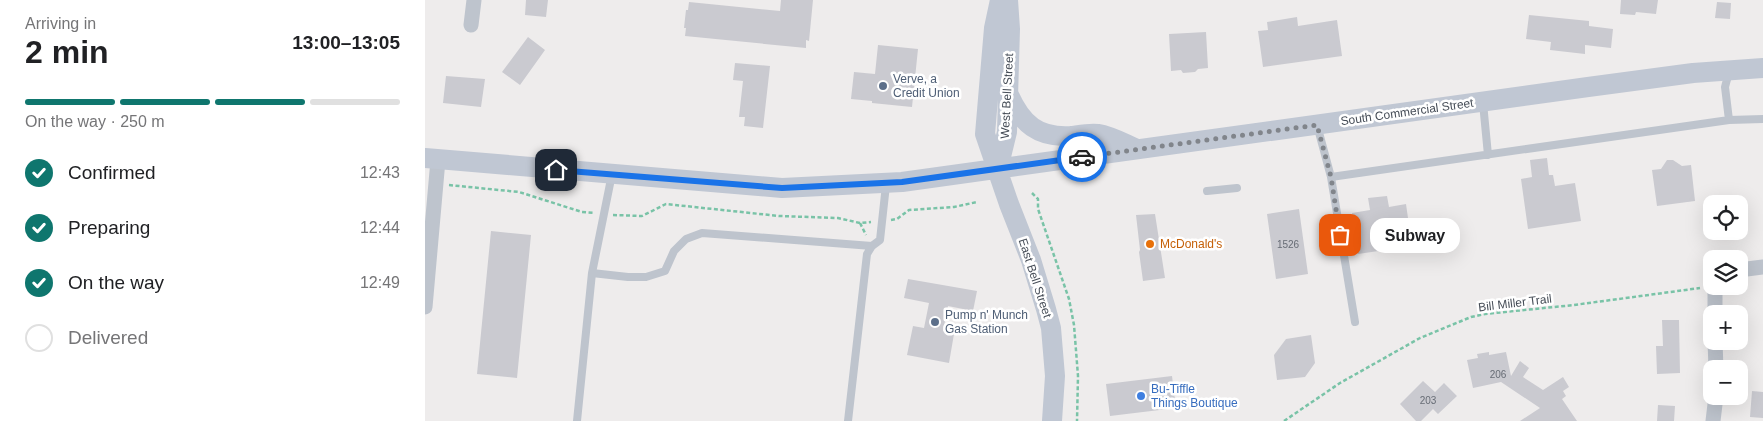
<!DOCTYPE html>
<meta charset="utf-8">
<style>
:root{--surface:#fff;--page:#f6f6f6;--text:#202124;--muted:#757577;--line:#e0e0e0;--accent:#0f766e}
body{margin:0;font-family:Arial,sans-serif;background:var(--page);color:var(--text);height:100vh;display:flex;flex-direction:column;font-size:19px;white-space:nowrap}
*{box-sizing:border-box;margin:0}
p{font-size:16px;color:var(--muted)}
.icon{flex:none;width:28px;height:28px;fill:none;stroke:currentColor;stroke-width:2;stroke-linecap:round;stroke-linejoin:round}
.map{position:relative;flex:1;overflow:hidden}
.details{display:flex;flex-direction:column;background:var(--surface);width:425px}
.details>*{flex:none}
.controls{position:absolute;left:1278px;top:195px;display:grid;gap:10px}
.controls a{display:grid;place-items:center;width:45px;height:45px;border-radius:10px;background:var(--surface);box-shadow:0 5px 20px #0002;font-size:25px}
.pin{position:absolute;display:grid;place-items:center;width:42px;height:42px;color:#fff;margin:-21px;border-radius:10px;box-shadow:0 2px 8px #0006}
.courier{position:absolute;display:grid;place-items:center;width:50px;height:50px;margin:-25px;border:4px solid #1a73e8;border-radius:50%;background:#fff;color:#222;box-shadow:0 1px 6px #0007}
.bubble{position:absolute;height:35px;border-radius:15px;background:var(--surface);box-shadow:0 5px 20px #0002;font-size:16px;font-weight:700;line-height:35px;text-align:center}
.overview em{font-style:normal;font-weight:700}
.overview div{display:flex;flex-direction:column-reverse}
.overview{display:flex;align-items:center;justify-content:space-between;height:85px;padding:0 25px}
h1{font-size:32px;font-weight:700;line-height:38px}
.bar{display:grid;grid-template-columns:repeat(4,1fr);gap:8px 5px;align-content:center;height:60px;padding:0 25px}
.bar i{height:6px;border-radius:4px;background:var(--line)}
.bar .selected{background:var(--accent)}
.bar p{grid-column:span 4}
ol{padding:0 25px;list-style:none}
li{display:flex;align-items:center;gap:15px;height:55px}
li p{margin-inline-start:auto}
li .icon{padding:5px;border-radius:50%;background:var(--accent);color:#fff;stroke-width:4}
li:last-child{color:var(--muted)}
li i{width:28px;height:28px;border:2px solid var(--line);border-radius:50%}
main{display:flex;flex:1;min-height:0}
.map>svg:first-child{display:block}
.building{fill:#cacad0}
.lines{fill:none;stroke-linecap:round;stroke-linejoin:round}
.path{stroke:#79c3a7;stroke-width:2.5;stroke-dasharray:4 2.5;stroke-linecap:butt}
.lane{stroke:#bec4cd;stroke-width:8}
.street{stroke:#bec4cd;stroke-width:15}
.secondary{stroke:#c0c7d3;stroke-width:20}
.done{stroke:#81858b;stroke-width:5;stroke-dasharray:0 9}
.route{stroke:#1a73e8;stroke-width:6}
.service-dot{fill:#5c6f8a;stroke:#fff;stroke-width:2}
.food-dot{fill:#e8710a;stroke:#fff;stroke-width:2}
.shop-dot{fill:#3f7fe0;stroke:#fff;stroke-width:2}
.labels{text-anchor:middle;dominant-baseline:central;stroke-width:5;stroke-linejoin:round;paint-order:stroke}
.number-label{font-size:10px;fill:#676c75}
.service-label{font-size:12px;fill:#4e5e75;stroke:#fff;text-anchor:start}
.street-label{font-size:12px;fill:#464d57;stroke:#fff}
.food-label{font-size:12px;fill:#c56008;stroke:#fff;text-anchor:start}
.shop-label{font-size:12px;fill:#366cbe;stroke:#fff;text-anchor:start}
</style>
<main>
<section class="details">
<div class="overview"><div><h1>2 min</h1><p>Arriving in</p></div><em>13:00–13:05</em></div>
<div class="bar"><i class="selected"></i><i class="selected"></i><i class="selected"></i><i></i><p>On the way · 250 m</p></div>
<ol>
<li><svg class="icon" aria-label="check" viewBox="0 0 24 24"><path d="M5 12l5 5 9-10"/></svg>Confirmed<p>12:43</p></li>
<li><svg class="icon" aria-label="check" viewBox="0 0 24 24"><path d="M5 12l5 5 9-10"/></svg>Preparing<p>12:44</p></li>
<li><svg class="icon" aria-label="check" viewBox="0 0 24 24"><path d="M5 12l5 5 9-10"/></svg>On the way<p>12:49</p></li>
<li><i></i>Delivered</li>
</ol>
</section>
<div class="map">
<svg width="1338" height="421" viewBox="0 0 1338 421">
<rect width="100%" height="100%" fill="#eeecec"/>
<!-- building -->
<path class="building" d="M 101,0 L 123,0 L 121,17 L 100,15 Z
M 356,0 L 388,0 L 384,41 L 381,40 L 381,48 L 260,36 L 261,28 L 259,28 L 261,10 L 263,10 L 264,2 L 355,11 Z
M 1196,0 L 1233,0 L 1231,14 L 1211,12 L 1210,15 L 1195,14 Z
M 1292,2 L 1306,3 L 1305,19 L 1290,18 Z
M 1104,15 L 1164,21 L 1164,26 L 1188,29 L 1186,48 L 1160,45 L 1160,54 L 1125,50 L 1126,42 L 1101,39 Z
M 872,17 L 873,26 L 912,20 L 917,56 L 838,67 L 833,31 L 843,30 L 842,22 Z
M 781,32 L 783,68 L 773,69 L 770,72 L 758,73 L 756,70 L 746,71 L 744,34 Z
M 103,37 L 120,50 L 95,85 L 77,72 Z
M 453,45 L 493,49 L 487,107 L 447,103 L 447,101 L 426,99 L 429,72 L 450,74 Z
M 310,63 L 345,66 L 338,128 L 319,126 L 320,117 L 314,117 L 318,81 L 308,80 Z
M 21,76 L 60,79 L 56,107 L 18,103 Z
M 1122,158 L 1124,175 L 1128,175 L 1130,186 L 1150,183 L 1156,221 L 1103,229 L 1096,179 L 1107,177 L 1105,160 Z
M 1242,160 L 1248,160 L 1257,166 L 1266,165 L 1270,201 L 1232,206 L 1227,170 L 1236,169 Z
M 962,196 L 964,207 L 981,204 L 987,246 L 933,254 L 927,213 L 945,210 L 943,198 Z
M 874,209 L 883,274 L 851,279 L 842,214 Z
M 730,214 L 740,278 L 718,281 L 714,252 L 715,250 L 711,215 Z
M 66,231 L 106,235 L 92,378 L 52,374 Z
M 483,279 L 552,291 L 548,311 L 523,306 L 518,331 L 529,334 L 524,363 L 482,355 L 488,326 L 499,328 L 504,303 L 479,298 Z
M 1237,320 L 1254,320 L 1255,373 L 1232,374 L 1231,346 L 1238,346 Z
M 886,335 L 890,363 L 880,377 L 852,380 L 849,355 L 861,339 Z
M 1064,352 L 1064,355 L 1081,352 L 1086,376 L 1095,361 L 1104,368 L 1098,377 L 1118,390 L 1138,377 L 1144,387 L 1138,391 L 1141,396 L 1137,399 L 1152,421 L 1095,421 L 1115,408 L 1076,382 L 1048,388 L 1042,360 L 1053,358 L 1052,354 Z
M 747,376 L 751,408 L 685,416 L 681,384 Z
M 998,381 L 1010,392 L 1019,383 L 1032,396 L 1013,414 L 1008,409 L 996,421 L 991,421 L 975,404 Z
M 1327,391 L 1338,392 L 1338,418 L 1325,417 Z
M 1233,405 L 1250,406 L 1249,421 L 1232,421 Z"/>
<g class="lines">
<!-- path -->
<path class="path" d="M 24,185 L 94,192 L 157,212 L 170,213
M 607,193 L 613,199 L 613,209 L 644,299 L 649,325 L 653,376 L 652,421
M 188,215 L 217,216 L 241,204 L 354,216 L 413,218 L 435,223 L 446,222
M 466,220 L 472,219 L 484,210 L 529,207 L 552,202
M 435,223 L 441,235
M 859,421 L 915,383 L 995,338 L 1046,317 L 1060,314 L 1149,305 L 1275,288"/>
<!-- lane -->
<path class="lane" d="M 1304,72 L 1300,87 L 1304,120 L 1338,119
M 1058,103 L 1063,155
M 892,125 L 906,177
M 782,191 L 812,188
M 167,273 L 203,277 L 221,277 L 240,271 L 249,251 L 261,239 L 277,233 L 447,246
M 930,322 L 906,177 L 1304,120
M 152,421 L 167,273 L 187,174
M 423,421 L 442,254 L 447,246 L 455,240 L 461,185"/>
<!-- street -->
<path class="street" d="M 46,25 L 49,0
M 1314,270 L 1338,267
M 0,307 L 13,160
M 1290,314 L 1290,286
M 1290,341 L 1291,369
M 1288,421 L 1291,396"/>
<!-- secondary -->
<path class="secondary" d="M 575,0 L 569,28 L 560,134 L 584,204 L 606,260 L 621,309 L 626,328 L 630,376 L 627,421
M 584,95 C 597,124 613,138 646,136 C 654,135 664,133 673,134 C 686,136 700,144 712,149
M 0,158 L 357,188 L 477,182 L 1163,87 L 1268,73 L 1338,68
M 573,169 L 582,132 L 585,29 L 583,0"/>
</g>
<g class="lines">
<!-- done -->
<path class="done" d="M 657,157 L 892,125 L 906,177 L 915,235"/>
<!-- route -->
<path class="route" d="M 131,170 L 357,188 L 477,182 L 657,157"/>
</g>
<!-- markers -->
<g class="service-dot">
<circle cx="458" cy="86" r="5"/>
<circle cx="510" cy="322" r="5"/>
</g>
<circle class="food-dot" cx="725" cy="244" r="5"/>
<circle class="shop-dot" cx="716" cy="396" r="5"/>
<g class="labels">
<!-- number labels -->
<g class="number-label">
<text x="863" y="244">1526</text>
<text x="1073" y="374">206</text>
<text x="1003" y="400">203</text>
</g>
<!-- service labels -->
<g class="service-label">
<text x="468" y="79">Verve, a<tspan x="468" dy="14">Credit Union</tspan></text>
<text x="520" y="315">Pump n' Munch<tspan x="520" dy="14">Gas Station</tspan></text>
</g>
<!-- street labels -->
<g class="street-label">
<text transform="translate(582 96) rotate(-87)">West Bell Street</text>
<text transform="translate(982 112) rotate(-8)">South Commercial Street</text>
<text transform="translate(610 278) rotate(72)">East Bell Street</text>
<text transform="translate(1090 303) rotate(-7)">Bill Miller Trail</text>
</g>
<!-- food labels -->
<g class="food-label">
<text x="735" y="244">McDonald's</text>
</g>
<!-- shop labels -->
<g class="shop-label">
<text x="726" y="389">Bu-Tiffle<tspan x="726" dy="14">Things Boutique</tspan></text>
</g>
</g>
</svg>
<div class="controls">
<a><svg class="icon" aria-label="locate" viewBox="0 0 24 24"><circle cx="12" cy="12" r="6"/><path d="M12 2v4M12 18v4M2 12h4M18 12h4"/></svg></a>
<a><svg class="icon" aria-label="layers" viewBox="0 0 24 24"><path d="M12 4l9 5-9 5-9-5zM3 14l9 5 9-5"/></svg></a>
<a>+</a>
<a>−</a>
</div>
<div class="pin" style="left:915px;top:235px;background:#ea580c"><svg class="icon" aria-label="bag" viewBox="0 0 24 24"><path d="M5 8h14l-1 12H6zM9 8a3 3 0 0 1 6 0"/></svg></div>
<div class="pin" style="left:131px;top:170px;background:#1f2937"><svg class="icon" aria-label="home" viewBox="0 0 24 24"><path d="M3 11l9-7 9 7M6 9v11h12V9"/></svg></div>
<div class="courier" style="left:657px;top:157px"><svg class="icon" aria-label="car" viewBox="0 0 24 24"><path d="M5 17H2v-5l4-1 3-4h7l3 4 3 1v5h-3M9 17h6M6 11h13"/><circle cx="7" cy="17" r="2"/><circle cx="17" cy="17" r="2"/></svg></div>
<div class="bubble" style="left:945px;top:218px;width:90px">Subway</div>
</div>
</main>
